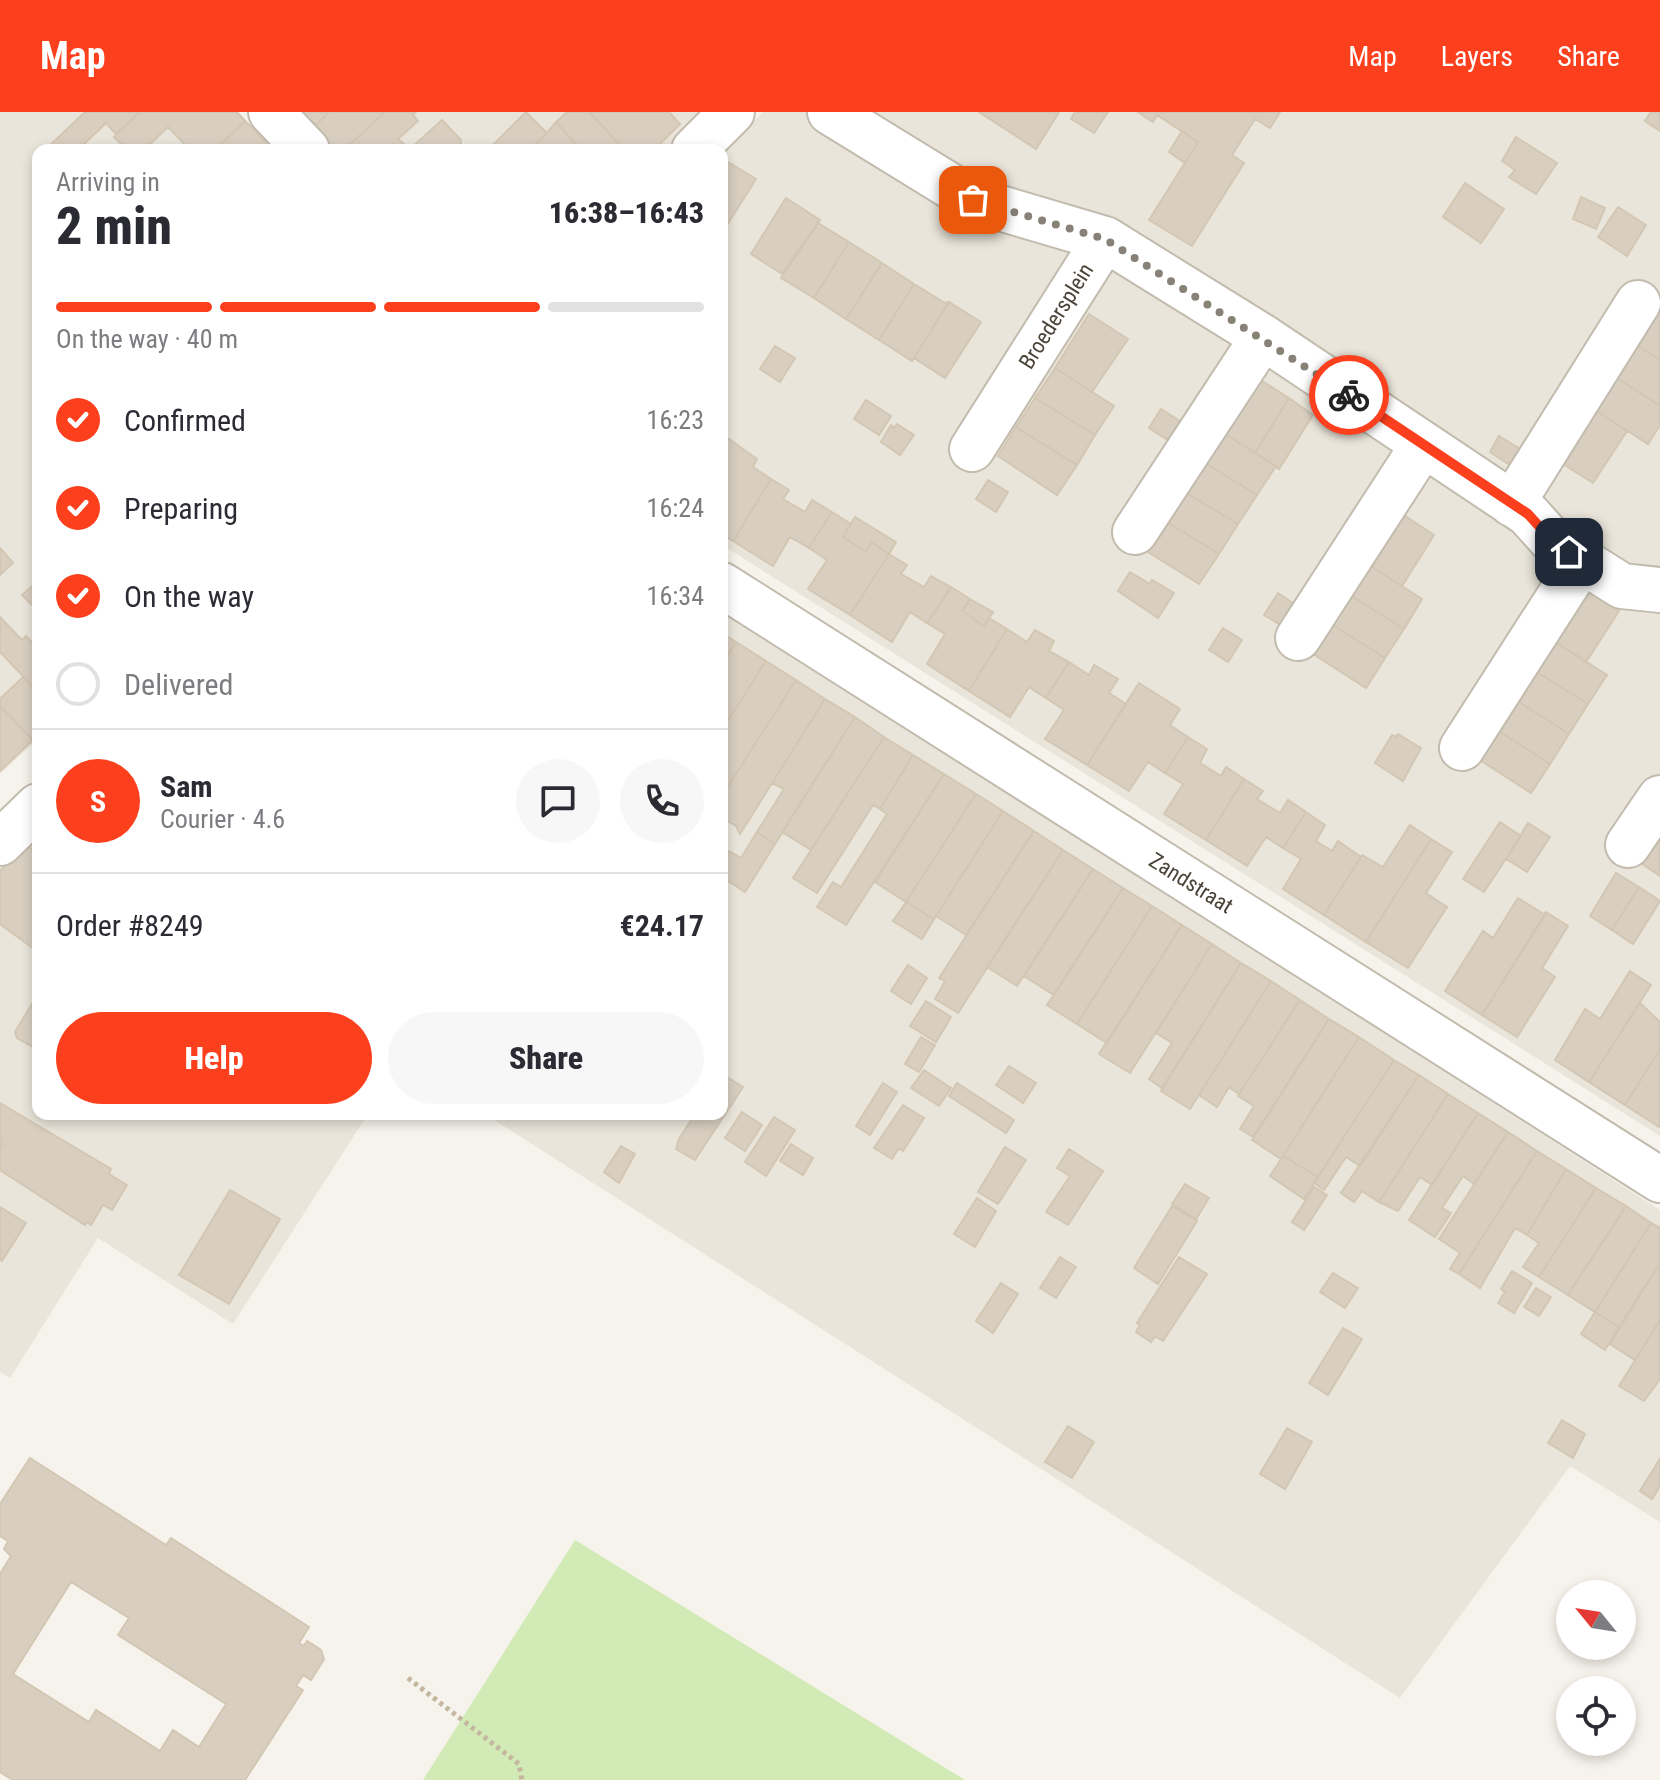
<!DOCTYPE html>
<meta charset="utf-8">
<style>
:root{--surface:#fff;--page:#f7f7f7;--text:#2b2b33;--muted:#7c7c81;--line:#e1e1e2;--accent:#fc3f1d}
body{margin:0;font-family:"Roboto Condensed",sans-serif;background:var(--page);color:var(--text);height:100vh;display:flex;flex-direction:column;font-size:30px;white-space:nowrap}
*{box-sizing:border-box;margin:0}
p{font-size:26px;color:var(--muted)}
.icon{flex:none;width:44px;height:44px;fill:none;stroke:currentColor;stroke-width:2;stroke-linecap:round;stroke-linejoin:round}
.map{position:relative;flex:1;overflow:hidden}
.panel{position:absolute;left:32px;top:32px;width:696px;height:976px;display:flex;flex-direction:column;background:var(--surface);border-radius:16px;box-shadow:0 4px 12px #0003}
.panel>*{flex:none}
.needle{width:52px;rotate:300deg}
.controls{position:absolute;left:1556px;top:1468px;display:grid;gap:16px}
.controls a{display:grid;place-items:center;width:80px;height:80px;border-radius:50%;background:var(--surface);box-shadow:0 4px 12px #0003;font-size:40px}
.pin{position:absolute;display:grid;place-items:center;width:68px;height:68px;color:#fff;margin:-34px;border-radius:16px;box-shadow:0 4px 12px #0006}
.courier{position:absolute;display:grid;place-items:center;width:80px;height:80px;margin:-40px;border:6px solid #fc3f1d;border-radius:50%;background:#fff;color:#222;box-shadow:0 2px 10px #0007}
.overview em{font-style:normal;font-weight:800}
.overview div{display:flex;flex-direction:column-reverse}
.overview{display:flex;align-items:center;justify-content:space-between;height:136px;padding:0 24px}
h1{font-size:52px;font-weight:800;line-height:60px}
.bar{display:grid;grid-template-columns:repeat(4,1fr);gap:12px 8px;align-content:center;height:96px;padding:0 24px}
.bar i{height:10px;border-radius:6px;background:var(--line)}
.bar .active{background:var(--accent)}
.bar p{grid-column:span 4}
.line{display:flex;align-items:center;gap:20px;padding:0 24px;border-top:2px solid var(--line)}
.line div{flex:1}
.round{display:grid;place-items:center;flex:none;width:84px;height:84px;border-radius:42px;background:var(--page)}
ol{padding:0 24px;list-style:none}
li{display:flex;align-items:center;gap:24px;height:88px}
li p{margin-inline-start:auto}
li .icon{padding:8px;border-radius:50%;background:var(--accent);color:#fff;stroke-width:4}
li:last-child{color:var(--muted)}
li i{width:44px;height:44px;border:4px solid var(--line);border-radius:50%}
.action{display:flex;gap:16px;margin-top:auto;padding:16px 24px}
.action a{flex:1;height:92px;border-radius:48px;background:var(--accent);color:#fff;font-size:32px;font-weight:800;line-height:92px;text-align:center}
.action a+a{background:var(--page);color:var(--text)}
header{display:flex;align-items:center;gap:48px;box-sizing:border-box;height:112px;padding:0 40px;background:var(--accent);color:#fff}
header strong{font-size:38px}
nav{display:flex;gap:44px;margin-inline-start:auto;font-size:28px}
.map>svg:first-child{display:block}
.residential{fill:#eae5da}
.green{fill:#d2eab5}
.building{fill:#d8cfc1;stroke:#d3c7b4;stroke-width:2;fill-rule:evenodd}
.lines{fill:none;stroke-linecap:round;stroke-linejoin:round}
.minor-casing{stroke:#c2bbae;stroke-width:48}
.path{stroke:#c4b79f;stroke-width:5;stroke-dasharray:4 4;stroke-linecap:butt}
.minor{stroke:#fff;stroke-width:44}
.done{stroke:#878178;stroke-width:8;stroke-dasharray:0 14.4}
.route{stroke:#fc3f1d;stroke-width:10}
.labels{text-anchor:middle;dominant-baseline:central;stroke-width:8;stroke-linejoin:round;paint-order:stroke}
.street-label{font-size:22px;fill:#4b4439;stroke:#fff}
</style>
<header>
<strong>Map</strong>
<nav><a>Map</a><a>Layers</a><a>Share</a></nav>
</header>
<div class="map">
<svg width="1660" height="1668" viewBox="0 0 1660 1668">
<rect width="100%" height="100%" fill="#f6f3ec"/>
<!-- residential -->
<path class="residential" d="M 0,0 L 238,0 L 275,38 L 38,38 L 38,627 L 0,662 Z
M 287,0 L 708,0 L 670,38 L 323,38 Z
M 763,0 L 1660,0 L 1660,1024 L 722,433 L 722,41 Z
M 722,497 L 1660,1098 L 1660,1410 L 1570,1354 L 1400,1586 L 485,1002 L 722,1002 Z
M 38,715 L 38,1002 L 368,1002 L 233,1212 L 98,1126 L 10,1266 L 0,1260 L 0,752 Z"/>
<!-- green -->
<path class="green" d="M 575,1428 L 965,1668 L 423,1668 Z"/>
<!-- building -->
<path class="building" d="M 85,0 L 140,0 L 116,22 L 106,11 L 78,38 L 45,38 Z
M 140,0 L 237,0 L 245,9 L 215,38 L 190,38 L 168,15 L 144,38 L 127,38 L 114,25 Z
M 294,0 L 329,0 L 311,18 Z
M 329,0 L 385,0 L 344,38 L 330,38 L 311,18 Z
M 385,0 L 416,0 L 413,3 L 418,9 L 398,27 L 404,32 L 398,38 L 344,38 Z
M 526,0 L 547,21 L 530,38 L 488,38 Z
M 567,0 L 589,0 L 625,38 L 581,38 L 556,10 Z
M 589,0 L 669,0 L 680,12 L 654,38 L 625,38 Z
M 979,0 L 1059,0 L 1036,37 Z
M 1075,0 L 1108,0 L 1094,21 L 1071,7 Z
M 1138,0 L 1280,0 L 1270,16 L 1255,7 L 1232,43 L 1244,51 L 1192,134 L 1149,108 L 1198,30 L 1157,3 L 1153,10 Z
M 1651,0 L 1660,0 L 1660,19 L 1645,9 Z
M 442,8 L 461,28 L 461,38 L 409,38 Z
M 245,9 L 271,35 L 268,38 L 215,38 Z
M 556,10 L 581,38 L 530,38 L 547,21 Z
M 1182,19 L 1198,30 L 1185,51 L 1169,40 Z
M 1516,25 L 1557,51 L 1536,82 L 1509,65 L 1515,58 L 1502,49 Z
M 723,47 L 756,67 L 722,121 L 722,49 Z
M 1465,71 L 1504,97 L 1481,131 L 1443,105 Z
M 1581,85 L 1605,96 L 1596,117 L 1573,107 Z
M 786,86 L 820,108 L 782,162 L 751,142 Z
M 1618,95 L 1646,113 L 1627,144 L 1598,125 Z
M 820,108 L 818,111 L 849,130 L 814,186 L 781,166 Z
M 849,130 L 882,151 L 846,207 L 814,186 Z
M 882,151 L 914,172 L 879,228 L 846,207 Z
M 914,172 L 945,191 L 949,190 L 912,249 L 879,228 Z
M 949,190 L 981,210 L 945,266 L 914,246 Z
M 1651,197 L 1660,202 L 1660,248 L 1630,229 Z
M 1089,202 L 1128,227 L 1092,280 L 1055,256 Z
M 1630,229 L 1660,248 L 1660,294 L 1610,261 Z
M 775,234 L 795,246 L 780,270 L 760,257 Z
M 1055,256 L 1114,294 L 1095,323 L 1035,286 Z
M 1610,261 L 1660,294 L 1660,313 L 1648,332 L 1589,294 Z
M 1251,262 L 1289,286 L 1255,341 L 1216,316 Z
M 1035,286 L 1095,323 L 1077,353 L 1016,315 Z
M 1289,286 L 1313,303 L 1279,357 L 1255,341 Z
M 866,288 L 891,304 L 879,323 L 854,307 Z
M 1589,294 L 1627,319 L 1593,371 L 1555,347 Z
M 1161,297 L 1180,309 L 1168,328 L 1149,316 Z
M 897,312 L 914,323 L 900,343 L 881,330 L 891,313 L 894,316 Z
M 1016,315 L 1077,353 L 1057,383 L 998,344 Z
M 1216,316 L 1276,354 L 1257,383 L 1197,346 Z
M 722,322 L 757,347 L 753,355 L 771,367 L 733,429 L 722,422 Z
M 1499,324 L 1520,337 L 1510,353 L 1490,340 Z
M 1197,346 L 1257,383 L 1238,412 L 1178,376 Z
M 771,367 L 789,378 L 783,387 L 805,400 L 812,388 L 832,400 L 809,436 L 790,425 L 773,454 L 733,429 Z
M 988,368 L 1008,380 L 996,400 L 976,387 Z
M 1178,376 L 1238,412 L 1219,442 L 1159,405 Z
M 1396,398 L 1434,423 L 1402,474 L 1363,449 Z
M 832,400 L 851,412 L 843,425 L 866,440 L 871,430 L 889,442 L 850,503 L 808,477 L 827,448 L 809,436 Z
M 855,405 L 896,430 L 889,442 L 871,430 L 866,440 L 843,425 Z
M 1159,405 L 1219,442 L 1199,472 L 1140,435 Z
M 0,436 L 13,451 L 0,463 Z
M 889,442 L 907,453 L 901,462 L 924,475 L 931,464 L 951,475 L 927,511 L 910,500 L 892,530 L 850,503 Z
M 1363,449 L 1422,487 L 1404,517 L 1344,479 Z
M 1130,460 L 1150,472 L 1152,468 L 1174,481 L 1158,506 L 1118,479 Z
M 38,469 L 38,499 L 22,483 Z
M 1581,474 L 1619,499 L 1586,550 L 1548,525 Z
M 951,475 L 970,487 L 962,499 L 984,514 L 989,506 L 1007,517 L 969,579 L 927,552 L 945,522 L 927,511 Z
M 1344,479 L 1404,517 L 1385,546 L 1325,508 Z
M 1278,481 L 1296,493 L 1282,514 L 1264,503 Z
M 970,487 L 993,500 L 984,514 L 962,499 Z
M 0,505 L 22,528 L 26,524 L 38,537 L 38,580 L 0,540 Z
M 1325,508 L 1385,546 L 1366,576 L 1307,538 Z
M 1223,516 L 1242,528 L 1228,550 L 1209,538 Z
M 1007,517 L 1027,530 L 1035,518 L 1054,529 L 1049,539 L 1069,550 L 1046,586 L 1029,575 L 1010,605 L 969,579 Z
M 722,521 L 736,530 L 722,552 Z
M 1548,525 L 1607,563 L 1588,592 L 1529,555 Z
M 736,530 L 766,549 L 722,618 L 722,552 Z
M 766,549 L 796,568 L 722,684 L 722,618 Z
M 1069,550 L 1089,563 L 1094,553 L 1118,567 L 1109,581 L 1126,592 L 1087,653 L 1045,627 L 1064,598 L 1046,586 Z
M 1529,555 L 1588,592 L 1569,622 L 1510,584 Z
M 23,565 L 38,580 L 38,623 L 33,628 L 0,594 L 0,587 Z
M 796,568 L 825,587 L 740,722 L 736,714 L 722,706 L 722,684 Z
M 1139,571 L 1180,597 L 1170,613 L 1188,625 L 1165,661 L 1148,650 L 1129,679 L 1087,653 Z
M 1510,584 L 1569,622 L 1550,652 L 1491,614 Z
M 825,587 L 855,605 L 775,732 L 757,720 L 784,677 L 772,671 Z
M 0,594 L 33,628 L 0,659 Z
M 855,605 L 884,625 L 811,738 L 782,720 Z
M 1491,614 L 1550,652 L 1531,681 L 1472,643 Z
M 1398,622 L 1421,636 L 1403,669 L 1375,651 L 1392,623 L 1396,625 Z
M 884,625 L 913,643 L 880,697 L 873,693 L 817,781 L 793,766 Z
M 1188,625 L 1207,637 L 1200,651 L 1221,664 L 1226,655 L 1244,667 L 1206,728 L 1164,702 L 1183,672 L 1165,661 Z
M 913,643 L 944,662 L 846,813 L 817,795 L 833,770 L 841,775 L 887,702 L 880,697 Z
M 944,662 L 976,682 L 906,790 L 875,770 Z
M 1244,667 L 1263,679 L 1257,687 L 1280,701 L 1288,688 L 1306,700 L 1283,736 L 1266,725 L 1247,754 L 1206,728 Z
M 976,682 L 1003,699 L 934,807 L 906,790 Z
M 1003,699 L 1034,719 L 966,823 L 936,804 Z
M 1306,700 L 1325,713 L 1316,729 L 1332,739 L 1338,729 L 1361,745 L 1324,803 L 1283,777 L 1301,747 L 1283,736 Z
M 1500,710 L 1521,724 L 1484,780 L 1463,767 Z
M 1528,711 L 1550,725 L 1527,760 L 1506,747 Z
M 1410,713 L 1431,727 L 1366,830 L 1324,803 L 1362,743 L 1383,755 Z
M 1034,719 L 1063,738 L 958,901 L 935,887 L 945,869 L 939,866 Z
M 757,720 L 775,732 L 745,780 L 722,765 L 722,750 L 729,739 L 741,746 Z
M 1660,722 L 1660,764 L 1638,749 Z
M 1431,727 L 1452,740 L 1426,781 L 1447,795 L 1408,856 L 1366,830 Z
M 27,732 L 38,744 L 38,833 L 34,837 L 0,812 L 0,759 Z
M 1063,738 L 1093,757 L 1017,874 L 987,855 Z
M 1093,757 L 1123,776 L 1054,883 L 1024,864 Z
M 1616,761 L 1639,775 L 1612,818 L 1590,804 Z
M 1639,775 L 1660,789 L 1633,832 L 1612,818 Z
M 1123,776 L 1152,794 L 1077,912 L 1047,893 Z
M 1518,786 L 1545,803 L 1482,903 L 1445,879 L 1483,819 L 1493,826 Z
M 906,790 L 934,807 L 922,827 L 893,809 Z
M 1152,794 L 1182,813 L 1107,931 L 1077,912 Z
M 1546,800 L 1568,814 L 1542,856 L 1555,865 L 1517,925 L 1482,903 Z
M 1182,813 L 1212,832 L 1130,961 L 1099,942 Z
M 1212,832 L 1241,851 L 1162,976 L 1149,967 L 1172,931 L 1156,921 Z
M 1241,851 L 1271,869 L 1190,997 L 1161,979 Z
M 908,853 L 927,866 L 911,892 L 891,879 Z
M 1630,859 L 1651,873 L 1589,970 L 1555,948 L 1585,897 L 1600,907 Z
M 1271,869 L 1300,888 L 1239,982 L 1229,975 L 1217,995 L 1199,983 Z
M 38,882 L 38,938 L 17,926 L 15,920 Z
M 1300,888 L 1329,907 L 1253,1025 L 1240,1017 L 1254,994 L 1238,984 Z
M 926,889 L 951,905 L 936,930 L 910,914 Z
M 1640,891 L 1660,910 L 1660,937 L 1625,993 L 1589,970 Z
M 1329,907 L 1359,925 L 1281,1047 L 1252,1028 Z
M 921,925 L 935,933 L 919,960 L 905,952 Z
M 1359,925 L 1394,948 L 1318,1065 L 1283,1044 Z
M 1660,937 L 1660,1014 L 1659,1015 L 1625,993 Z
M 1394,948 L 1419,963 L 1360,1054 L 1346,1045 L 1324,1078 L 1314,1071 Z
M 1009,954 L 1036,971 L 1023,991 L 996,973 Z
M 924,958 L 951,976 L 939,994 L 911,976 Z
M 722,962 L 743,975 L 695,1048 L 676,1037 L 679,1027 L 693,1005 L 688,1002 L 722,1002 Z
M 1419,963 L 1448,982 L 1379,1090 L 1362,1079 L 1354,1090 L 1341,1081 Z
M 883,971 L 897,980 L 870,1023 L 856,1014 Z
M 957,971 L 1014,1008 L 1006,1021 L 949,984 Z
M 1448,982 L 1478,1001 L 1432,1073 L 1420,1065 L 1398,1099 L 1379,1090 Z
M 0,991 L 111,1057 L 109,1062 L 127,1073 L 112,1098 L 103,1093 L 91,1113 L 87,1110 L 85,1113 L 0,1058 L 0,1033 L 3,1032 L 0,1030 Z
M 903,993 L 924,1006 L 903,1039 L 899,1036 L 892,1047 L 874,1036 Z
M 742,1000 L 762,1013 L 745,1039 L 725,1026 Z
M 1478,1001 L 1508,1020 L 1474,1072 L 1463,1064 L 1442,1096 L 1451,1101 L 1435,1125 L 1409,1108 Z
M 774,1005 L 795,1018 L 766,1064 L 745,1050 Z
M 1508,1020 L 1537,1039 L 1459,1162 L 1450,1157 L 1460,1141 L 1439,1127 Z
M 791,1032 L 813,1046 L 803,1063 L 780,1049 Z
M 621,1034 L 635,1042 L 619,1071 L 604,1060 Z
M 1005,1035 L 1026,1048 L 998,1092 L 978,1080 Z
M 1069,1037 L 1103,1059 L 1068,1113 L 1046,1100 L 1070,1064 L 1057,1056 Z
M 1537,1039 L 1566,1057 L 1527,1123 L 1515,1116 L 1480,1176 L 1459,1162 Z
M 1283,1044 L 1318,1065 L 1304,1087 L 1270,1064 Z
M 1566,1057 L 1596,1076 L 1539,1165 L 1523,1155 L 1539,1131 L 1527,1123 Z
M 1185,1072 L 1209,1086 L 1196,1107 L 1172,1092 Z
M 1314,1075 L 1327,1083 L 1304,1118 L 1292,1110 Z
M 1596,1076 L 1626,1094 L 1568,1183 L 1539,1165 Z
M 230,1078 L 280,1107 L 229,1192 L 179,1163 Z
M 977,1086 L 996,1099 L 975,1135 L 954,1122 Z
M 1172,1094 L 1197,1109 L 1158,1172 L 1134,1156 Z
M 1626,1094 L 1651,1111 L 1595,1200 L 1568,1183 Z
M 0,1095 L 26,1111 L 2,1149 L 0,1148 Z
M 1651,1111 L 1660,1116 L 1660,1151 L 1619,1215 L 1595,1200 Z
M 1060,1145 L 1076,1155 L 1056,1186 L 1040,1176 Z
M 1179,1145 L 1207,1162 L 1163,1229 L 1155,1224 L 1151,1230 L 1136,1220 L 1140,1213 L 1137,1211 Z
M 1660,1151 L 1660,1208 L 1635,1248 L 1610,1232 Z
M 1512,1159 L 1532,1171 L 1514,1201 L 1498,1191 L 1505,1180 L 1501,1177 Z
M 1333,1161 L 1358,1176 L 1345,1196 L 1320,1180 Z
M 1001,1171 L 1018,1182 L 993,1221 L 976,1209 Z
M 1536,1176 L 1551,1185 L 1539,1204 L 1524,1195 Z
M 1595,1200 L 1619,1215 L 1605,1238 L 1581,1222 Z
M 1660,1208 L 1660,1267 L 1644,1289 L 1619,1274 Z
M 1343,1216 L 1362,1227 L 1328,1283 L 1309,1271 Z
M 1562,1308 L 1585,1322 L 1573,1346 L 1548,1331 Z
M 1068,1314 L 1094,1330 L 1072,1366 L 1045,1350 Z
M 1287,1316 L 1312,1330 L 1285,1377 L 1260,1362 Z
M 30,1346 L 166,1433 L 171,1426 L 309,1515 L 299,1531 L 304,1534 L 307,1529 L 321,1538 L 324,1547 L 311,1568 L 303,1563 L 296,1574 L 303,1578 L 245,1668 L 13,1668 L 0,1660 L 0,1462 L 11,1444 L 4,1437 L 8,1429 L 0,1424 L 0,1392 ZM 71,1470 L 129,1506 L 118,1523 L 226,1592 L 199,1635 L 173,1618 L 160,1639 L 96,1598 L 89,1610 L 13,1562 Z
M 1660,1347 L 1660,1374 L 1652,1387 L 1640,1379 Z"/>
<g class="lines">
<!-- minor casing -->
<g class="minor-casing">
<path id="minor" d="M 271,0 L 307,38
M 830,0 L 973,88 L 1105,127 L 972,337
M 694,38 L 732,0
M 1105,127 L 1263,225 L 1528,402 L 1555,432 L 1622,474 L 1660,478
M 1512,392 L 1638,191
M 1135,420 L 1263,225
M 722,473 L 1660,1068
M 1298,526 L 1423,333
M 1462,636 L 1582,449
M 0,731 L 38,694
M 1628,733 L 1660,686"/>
</g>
<!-- path -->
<path class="path" d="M 408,1566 L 519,1652 L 522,1668"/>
<!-- minor -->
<use href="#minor" class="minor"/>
</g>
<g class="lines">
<!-- done -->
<path class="done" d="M 973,88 L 1105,127 L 1349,283"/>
<!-- route -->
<path class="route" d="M 1349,283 L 1528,402 L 1555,432 L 1569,440"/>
</g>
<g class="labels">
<!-- street labels -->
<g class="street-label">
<text transform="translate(1056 204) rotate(-58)">Broedersplein</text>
<text transform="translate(1191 771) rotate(32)">Zandstraat</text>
</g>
</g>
</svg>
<div class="controls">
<a><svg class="needle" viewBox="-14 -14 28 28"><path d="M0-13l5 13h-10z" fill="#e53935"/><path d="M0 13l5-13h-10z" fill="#7c7c81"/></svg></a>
<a><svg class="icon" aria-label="locate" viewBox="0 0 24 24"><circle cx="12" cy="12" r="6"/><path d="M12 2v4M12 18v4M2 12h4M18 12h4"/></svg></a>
</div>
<div class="pin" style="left:973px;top:88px;background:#ea580c"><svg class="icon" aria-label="bag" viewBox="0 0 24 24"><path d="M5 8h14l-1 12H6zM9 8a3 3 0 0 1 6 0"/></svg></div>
<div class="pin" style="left:1569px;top:440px;background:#1f2937"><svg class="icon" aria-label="home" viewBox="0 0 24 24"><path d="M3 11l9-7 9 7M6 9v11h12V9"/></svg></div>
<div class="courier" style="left:1349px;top:283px"><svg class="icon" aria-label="bike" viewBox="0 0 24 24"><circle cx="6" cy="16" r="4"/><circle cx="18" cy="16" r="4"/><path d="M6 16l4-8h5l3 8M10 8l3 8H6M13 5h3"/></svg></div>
<section class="panel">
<div class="overview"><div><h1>2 min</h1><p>Arriving in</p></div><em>16:38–16:43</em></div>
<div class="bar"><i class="active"></i><i class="active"></i><i class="active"></i><i></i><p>On the way · 40 m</p></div>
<ol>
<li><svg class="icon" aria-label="check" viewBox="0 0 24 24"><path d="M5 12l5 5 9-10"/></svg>Confirmed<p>16:23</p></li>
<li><svg class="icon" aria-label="check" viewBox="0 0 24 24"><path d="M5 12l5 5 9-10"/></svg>Preparing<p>16:24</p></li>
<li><svg class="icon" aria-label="check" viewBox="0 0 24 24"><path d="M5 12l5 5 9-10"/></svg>On the way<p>16:34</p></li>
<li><i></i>Delivered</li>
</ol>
<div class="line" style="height:144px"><b class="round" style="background:var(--accent);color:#fff">S</b><div><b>Sam</b><p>Courier · 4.6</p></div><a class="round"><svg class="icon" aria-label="chat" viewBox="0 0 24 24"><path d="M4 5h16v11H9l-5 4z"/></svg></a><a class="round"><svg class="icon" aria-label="phone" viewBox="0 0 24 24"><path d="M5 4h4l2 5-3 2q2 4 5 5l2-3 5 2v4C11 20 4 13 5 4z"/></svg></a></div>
<div class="line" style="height:104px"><div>Order #8249</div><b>€24.17</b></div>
<div class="action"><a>Help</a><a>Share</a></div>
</section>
</div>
